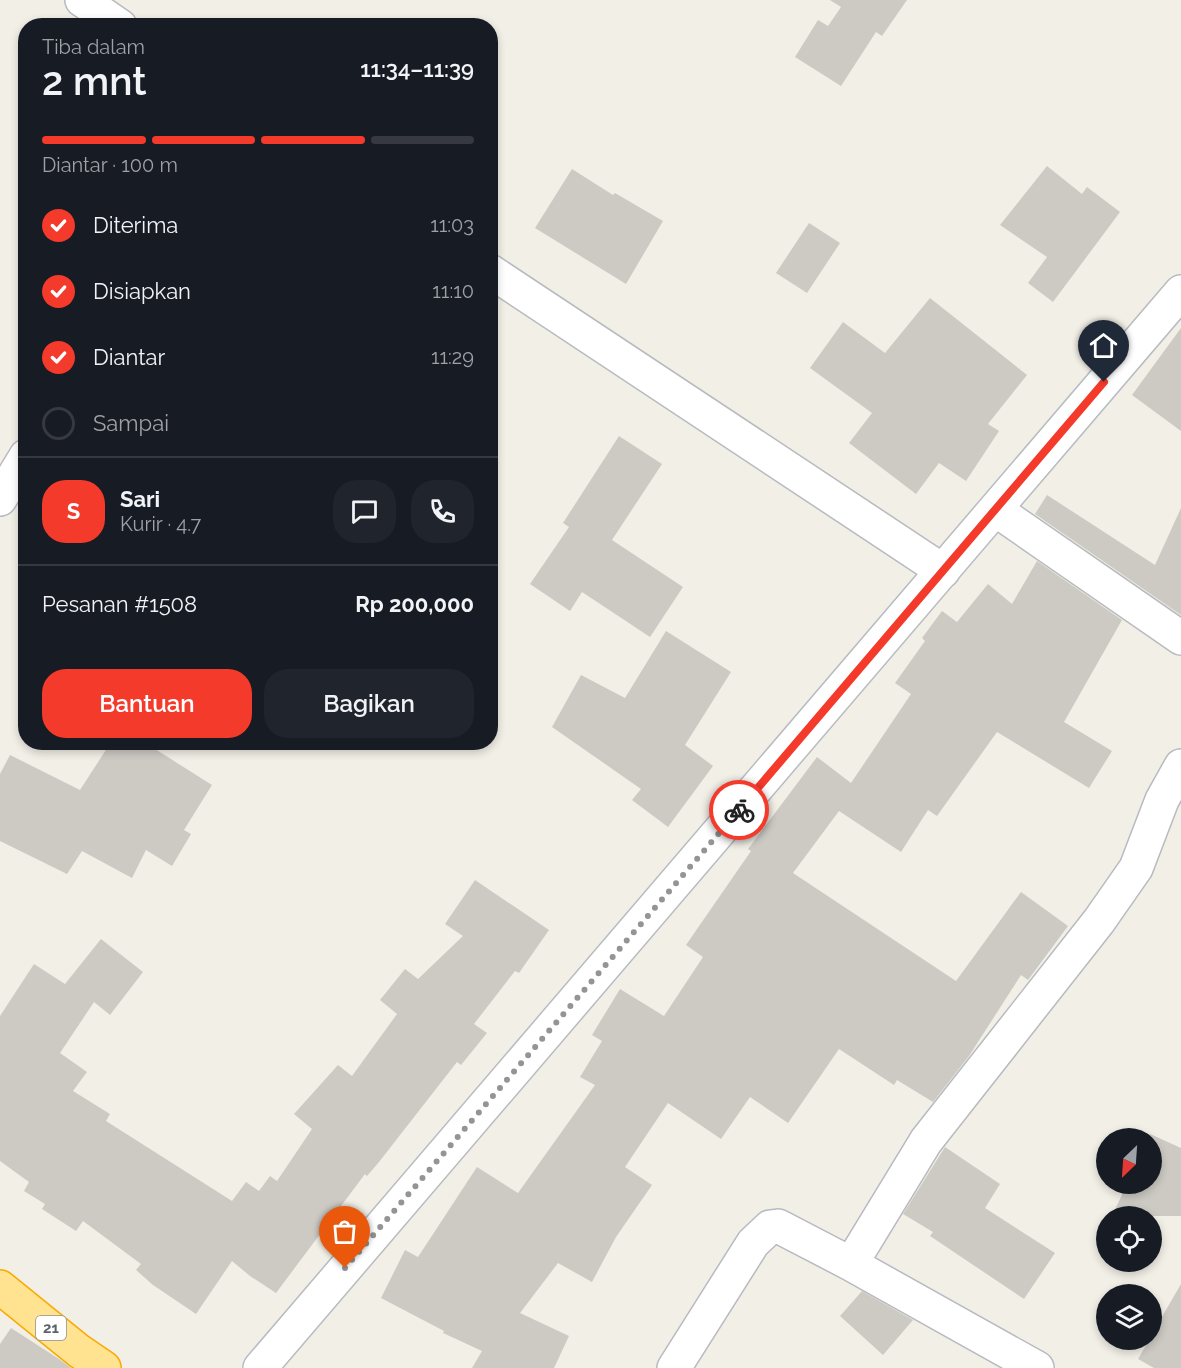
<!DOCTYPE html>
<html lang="id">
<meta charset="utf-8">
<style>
:root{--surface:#171b24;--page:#20242c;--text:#f1f3f6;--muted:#9ea1a6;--line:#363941;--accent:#f43a2b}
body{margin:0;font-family:Raleway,sans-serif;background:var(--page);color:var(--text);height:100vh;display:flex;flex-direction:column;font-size:22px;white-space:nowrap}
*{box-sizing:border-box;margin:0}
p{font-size:20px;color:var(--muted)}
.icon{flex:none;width:33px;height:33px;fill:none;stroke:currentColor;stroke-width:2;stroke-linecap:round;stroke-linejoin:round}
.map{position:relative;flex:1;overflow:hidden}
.panel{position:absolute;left:18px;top:18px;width:480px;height:732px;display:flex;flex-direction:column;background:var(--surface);border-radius:24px;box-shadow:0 3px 9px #0003}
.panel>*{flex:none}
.needle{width:39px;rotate:205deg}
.fabs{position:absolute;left:1096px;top:1128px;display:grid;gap:12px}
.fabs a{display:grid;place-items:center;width:66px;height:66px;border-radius:50%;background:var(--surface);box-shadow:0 3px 9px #0003;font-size:30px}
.pin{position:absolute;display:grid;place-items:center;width:51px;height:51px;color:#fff;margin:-62px -26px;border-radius:50% 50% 50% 0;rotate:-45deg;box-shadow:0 0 6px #0007}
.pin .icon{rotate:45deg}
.courier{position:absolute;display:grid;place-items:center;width:60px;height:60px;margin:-30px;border:4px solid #f43a2b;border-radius:50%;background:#fff;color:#222;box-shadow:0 2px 8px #0007}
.overview em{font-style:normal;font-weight:600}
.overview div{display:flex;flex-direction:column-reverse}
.overview{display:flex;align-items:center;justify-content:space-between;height:102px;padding:0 24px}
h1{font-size:39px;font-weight:600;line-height:45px}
.bar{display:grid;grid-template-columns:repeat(4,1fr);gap:9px 6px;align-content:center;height:72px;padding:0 24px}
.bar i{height:8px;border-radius:4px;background:var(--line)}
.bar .active{background:var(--accent)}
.bar p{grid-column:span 4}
.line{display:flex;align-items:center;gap:15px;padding:0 24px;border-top:2px solid var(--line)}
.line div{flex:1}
.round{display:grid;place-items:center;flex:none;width:63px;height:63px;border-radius:24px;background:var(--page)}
ol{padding:0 24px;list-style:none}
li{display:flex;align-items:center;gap:18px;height:66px}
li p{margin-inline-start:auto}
li .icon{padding:6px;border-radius:50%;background:var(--accent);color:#fff;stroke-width:4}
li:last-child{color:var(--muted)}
li i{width:33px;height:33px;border:3px solid var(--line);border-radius:50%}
.primary-button{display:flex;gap:12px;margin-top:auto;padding:12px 24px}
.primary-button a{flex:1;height:69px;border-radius:24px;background:var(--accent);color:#fff;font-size:24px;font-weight:600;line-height:69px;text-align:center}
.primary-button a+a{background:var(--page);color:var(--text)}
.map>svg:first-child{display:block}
.building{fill:#cdcac4}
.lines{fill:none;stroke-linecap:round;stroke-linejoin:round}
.street-casing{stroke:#b7babf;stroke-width:36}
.secondary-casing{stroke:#b8bcc1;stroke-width:36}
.highway-casing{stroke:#f9aa00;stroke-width:36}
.street{stroke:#fff;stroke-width:33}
.secondary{stroke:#fff;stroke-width:33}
.highway{stroke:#ffe391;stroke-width:33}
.done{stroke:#929495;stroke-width:6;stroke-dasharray:0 10.8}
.route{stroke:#f43a2b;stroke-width:8}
.labels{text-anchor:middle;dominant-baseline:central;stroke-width:5;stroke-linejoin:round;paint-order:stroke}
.shield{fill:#fff;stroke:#8e9296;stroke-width:1.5}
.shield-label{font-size:15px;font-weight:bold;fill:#5e6369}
</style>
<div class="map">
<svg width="1181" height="1368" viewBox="0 0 1181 1368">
<rect width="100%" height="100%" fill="#f2efe7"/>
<!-- building -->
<path class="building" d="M 830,0 L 907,0 L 882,36 L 876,32 L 841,86 L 795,57 L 818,20 L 828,26 L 841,7 Z
M 1047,166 L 1082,194 L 1087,187 L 1120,212 L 1053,302 L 1028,283 L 1047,257 L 1000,225 Z
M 572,169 L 613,195 L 615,193 L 663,221 L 626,284 L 535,228 Z
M 809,223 L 840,243 L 807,293 L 776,273 Z
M 930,298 L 1027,375 L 988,424 L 999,431 L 966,481 L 939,463 L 916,494 L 849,443 L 872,413 L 810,368 L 843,322 L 885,353 Z
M 1181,328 L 1181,431 L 1132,395 Z
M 619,436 L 662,464 L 612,540 L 683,587 L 650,637 L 582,592 L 570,611 L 530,584 L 569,527 L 563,523 Z
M 1047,495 L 1155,565 L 1181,508 L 1181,615 L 1035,514 Z
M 1037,561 L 1122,620 L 1064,722 L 1112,751 L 1089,788 L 997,732 L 937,816 L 928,810 L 901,852 L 839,811 L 793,873 L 956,981 L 1021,892 L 1068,926 L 1028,980 L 1021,975 L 969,1056 L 933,1102 L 897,1080 L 894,1085 L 839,1049 L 788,1123 L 750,1097 L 721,1139 L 668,1103 L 625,1167 L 652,1185 L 616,1237 L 592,1282 L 558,1263 L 520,1313 L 569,1336 L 554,1368 L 472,1368 L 482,1351 L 443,1333 L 444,1331 L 381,1298 L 405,1250 L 418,1257 L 477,1167 L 518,1193 L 595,1085 L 580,1077 L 602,1041 L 592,1035 L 620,989 L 664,1016 L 703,957 L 686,945 L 751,851 L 748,849 L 817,757 L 851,783 L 911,694 L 895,683 L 925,641 L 922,638 L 942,611 L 957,622 L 988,584 L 1012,604 Z
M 666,631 L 731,672 L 685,745 L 713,766 L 668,827 L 632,800 L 641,789 L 552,727 L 581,675 L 625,698 Z
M 111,742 L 144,742 L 212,785 L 184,830 L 191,834 L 172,866 L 146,850 L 132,878 L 82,851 L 67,874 L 0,841 L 0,774 L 10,755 L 80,790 Z
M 475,880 L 549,930 L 519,973 L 515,971 L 474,1024 L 487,1033 L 461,1065 L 457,1062 L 379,1162 L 367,1176 L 365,1174 L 276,1293 L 250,1276 L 232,1261 L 196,1314 L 153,1285 L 136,1270 L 141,1264 L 83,1221 L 76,1231 L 42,1209 L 45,1204 L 24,1191 L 29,1182 L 0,1161 L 0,1016 L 34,964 L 65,984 L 101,939 L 143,972 L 110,1015 L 94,1002 L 60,1053 L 87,1072 L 73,1091 L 110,1114 L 106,1121 L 232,1201 L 246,1182 L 259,1191 L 270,1176 L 277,1181 L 312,1129 L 294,1114 L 338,1065 L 352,1076 L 397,1014 L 380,1000 L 405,969 L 418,979 L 463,936 L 445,924 Z
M 1150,1134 L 1181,1148 L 1181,1216 L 1112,1216 L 1127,1184 L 1152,1184 L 1152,1138 L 1148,1138 Z
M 945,1147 L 1000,1184 L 985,1208 L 1055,1253 L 1024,1299 L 930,1236 L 933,1232 L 903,1214 Z
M 1181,1284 L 1181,1368 L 1154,1368 L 1138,1359 L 1149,1340 L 1152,1340 L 1152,1334 Z
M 862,1291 L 913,1320 L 883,1355 L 840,1316 Z
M 11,1328 L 59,1359 L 71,1368 L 0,1368 L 0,1344 Z"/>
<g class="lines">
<!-- street casing -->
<g class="street-casing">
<path id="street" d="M 82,0 L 120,26
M 490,271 L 943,571
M 0,499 L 26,456
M 996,510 L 1181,638
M 851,1264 L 1037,1368
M 674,1368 L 753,1243 L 770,1227 L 778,1226 L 851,1264 L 926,1141 L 1099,921 L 1136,868 L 1162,800 L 1181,766"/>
</g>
<!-- secondary casing -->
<g class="secondary-casing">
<path id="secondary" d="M 260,1368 L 1181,292"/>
</g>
<!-- highway casing -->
<g class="highway-casing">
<path id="highway" d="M 0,1287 L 79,1351 L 104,1368"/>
</g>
<!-- street -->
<use href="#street" class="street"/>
<!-- secondary -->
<use href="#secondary" class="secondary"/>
<!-- highway -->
<use href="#highway" class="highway"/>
</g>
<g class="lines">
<!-- done -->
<path class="done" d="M 345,1268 L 739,810"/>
<!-- route -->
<path class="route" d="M 739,810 L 1104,382"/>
</g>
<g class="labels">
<!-- shield labels -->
<rect class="shield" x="36" y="1316" width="30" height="24" rx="4.5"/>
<g class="shield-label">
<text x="51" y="1328">21</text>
</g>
</g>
</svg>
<div class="fabs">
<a><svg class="needle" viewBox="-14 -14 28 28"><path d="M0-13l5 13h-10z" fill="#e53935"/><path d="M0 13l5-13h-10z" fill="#9ea1a6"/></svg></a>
<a><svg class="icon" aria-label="locate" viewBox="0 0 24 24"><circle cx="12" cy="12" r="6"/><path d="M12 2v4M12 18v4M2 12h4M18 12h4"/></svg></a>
<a><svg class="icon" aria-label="layers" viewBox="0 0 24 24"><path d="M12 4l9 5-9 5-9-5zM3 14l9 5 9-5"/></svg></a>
</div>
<div class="pin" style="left:345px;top:1268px;background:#ea580c"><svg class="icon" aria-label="bag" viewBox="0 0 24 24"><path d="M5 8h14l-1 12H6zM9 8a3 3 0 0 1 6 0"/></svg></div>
<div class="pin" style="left:1104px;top:382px;background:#1f2937"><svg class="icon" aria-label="home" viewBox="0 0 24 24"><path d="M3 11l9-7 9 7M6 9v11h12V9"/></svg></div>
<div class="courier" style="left:739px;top:810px"><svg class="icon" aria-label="bike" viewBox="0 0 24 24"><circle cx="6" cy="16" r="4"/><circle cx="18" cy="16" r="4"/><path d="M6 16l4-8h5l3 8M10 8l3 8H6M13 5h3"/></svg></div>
<section class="panel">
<div class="overview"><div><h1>2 mnt</h1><p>Tiba dalam</p></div><em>11:34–11:39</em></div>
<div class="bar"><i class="active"></i><i class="active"></i><i class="active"></i><i></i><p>Diantar · 100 m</p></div>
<ol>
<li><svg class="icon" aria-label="check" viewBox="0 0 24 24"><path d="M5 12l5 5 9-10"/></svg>Diterima<p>11:03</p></li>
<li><svg class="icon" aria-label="check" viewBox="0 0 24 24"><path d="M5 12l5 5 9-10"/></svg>Disiapkan<p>11:10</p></li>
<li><svg class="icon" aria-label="check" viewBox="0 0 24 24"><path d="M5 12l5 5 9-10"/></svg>Diantar<p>11:29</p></li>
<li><i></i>Sampai</li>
</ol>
<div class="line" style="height:108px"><b class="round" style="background:var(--accent);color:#fff">S</b><div><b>Sari</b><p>Kurir · 4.7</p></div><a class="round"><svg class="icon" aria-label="chat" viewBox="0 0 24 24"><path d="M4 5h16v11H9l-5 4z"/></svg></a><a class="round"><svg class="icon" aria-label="phone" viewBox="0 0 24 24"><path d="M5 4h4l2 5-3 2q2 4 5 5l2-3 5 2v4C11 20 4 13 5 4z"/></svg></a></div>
<div class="line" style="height:78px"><div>Pesanan #1508</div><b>Rp 200,000</b></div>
<div class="primary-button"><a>Bantuan</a><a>Bagikan</a></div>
</section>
</div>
